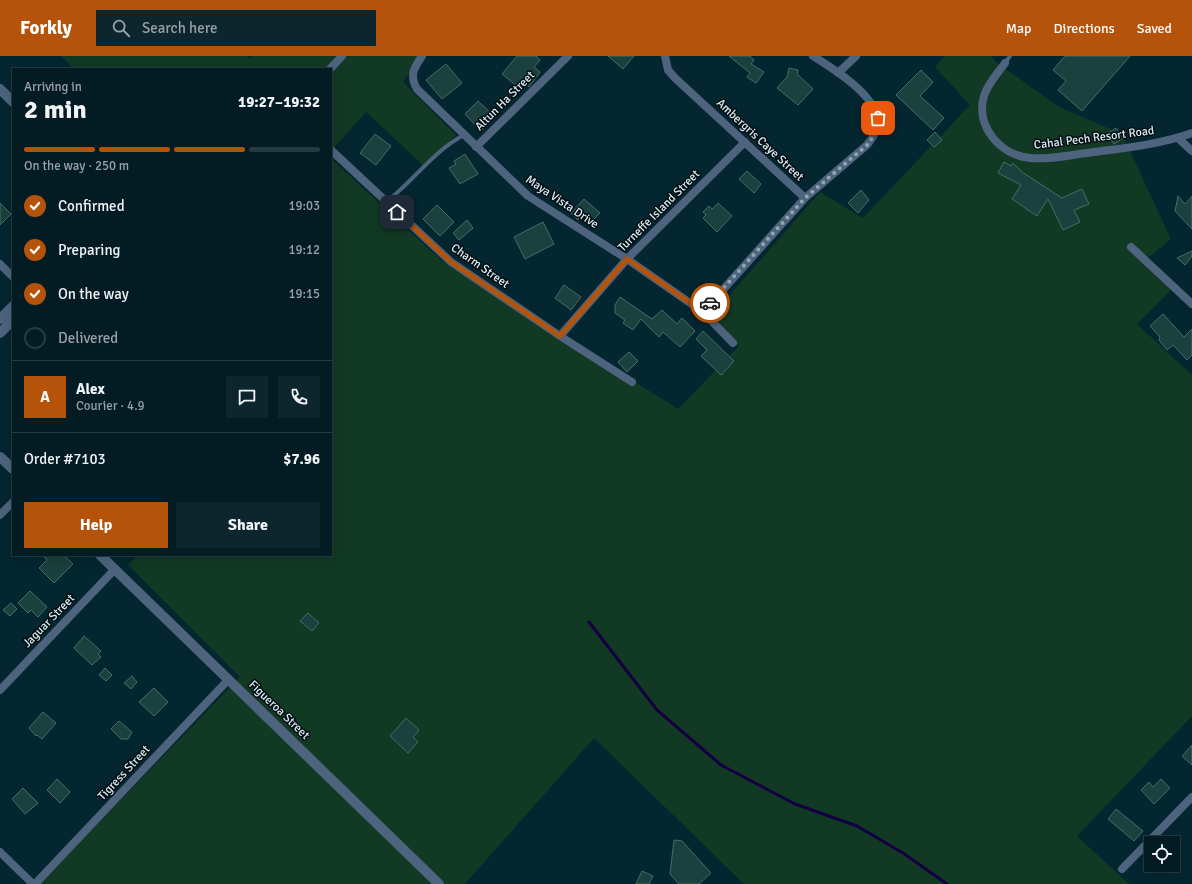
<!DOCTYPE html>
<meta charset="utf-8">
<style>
:root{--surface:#031c24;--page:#0d252c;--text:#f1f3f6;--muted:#97a1a6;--line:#243a41;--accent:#b45309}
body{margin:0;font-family:Signika,sans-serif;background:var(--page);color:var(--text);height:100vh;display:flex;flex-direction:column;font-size:15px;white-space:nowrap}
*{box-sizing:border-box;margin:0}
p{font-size:13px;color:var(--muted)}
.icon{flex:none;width:22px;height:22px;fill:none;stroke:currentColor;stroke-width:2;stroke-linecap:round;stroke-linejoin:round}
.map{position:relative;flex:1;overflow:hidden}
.details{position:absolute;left:12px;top:12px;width:320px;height:488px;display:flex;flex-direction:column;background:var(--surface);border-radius:0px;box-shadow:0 4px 16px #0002,0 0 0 1px var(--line)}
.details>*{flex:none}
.buttons{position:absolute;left:1144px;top:780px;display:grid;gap:8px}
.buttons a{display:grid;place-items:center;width:36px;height:36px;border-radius:0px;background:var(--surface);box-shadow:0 4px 16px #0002,0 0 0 1px var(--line);font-size:20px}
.pin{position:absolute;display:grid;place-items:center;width:34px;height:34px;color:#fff;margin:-17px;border-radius:8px;box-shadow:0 2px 6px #0006}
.courier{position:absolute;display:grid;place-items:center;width:40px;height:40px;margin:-20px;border:3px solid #b45309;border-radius:50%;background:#fff;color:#222;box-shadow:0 1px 5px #0007}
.headline em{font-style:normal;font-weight:800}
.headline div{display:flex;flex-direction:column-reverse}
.headline{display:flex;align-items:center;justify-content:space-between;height:68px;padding:0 12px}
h1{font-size:26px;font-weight:800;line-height:30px}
.bar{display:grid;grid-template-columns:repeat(4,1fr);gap:6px 4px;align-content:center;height:48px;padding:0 12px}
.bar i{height:5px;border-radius:3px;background:var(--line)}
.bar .selected{background:var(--accent)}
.bar p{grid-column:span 4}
.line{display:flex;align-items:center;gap:10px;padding:0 12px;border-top:1px solid var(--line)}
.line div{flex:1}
.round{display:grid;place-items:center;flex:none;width:42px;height:42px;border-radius:0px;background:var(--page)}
ol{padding:0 12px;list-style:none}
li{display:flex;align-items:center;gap:12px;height:44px}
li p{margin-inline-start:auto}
li .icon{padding:4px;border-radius:50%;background:var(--accent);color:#fff;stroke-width:4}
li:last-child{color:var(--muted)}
li i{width:22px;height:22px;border:2px solid var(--line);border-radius:50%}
.action{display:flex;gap:8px;margin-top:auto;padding:8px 12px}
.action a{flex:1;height:46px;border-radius:0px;background:var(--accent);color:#fff;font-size:16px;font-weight:800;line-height:46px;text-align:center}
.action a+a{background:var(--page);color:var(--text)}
header{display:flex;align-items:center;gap:24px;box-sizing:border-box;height:56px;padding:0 20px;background:var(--accent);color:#fff}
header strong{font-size:19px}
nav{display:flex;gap:22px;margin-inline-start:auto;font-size:14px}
.search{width:280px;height:36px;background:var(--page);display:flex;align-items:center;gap:10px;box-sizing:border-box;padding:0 14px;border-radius:0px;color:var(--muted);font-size:15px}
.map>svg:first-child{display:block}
.green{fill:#123924}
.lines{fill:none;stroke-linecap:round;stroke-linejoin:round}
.stream{stroke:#140040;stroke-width:3}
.building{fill:#1b403d;stroke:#476c69}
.service{stroke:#4e647e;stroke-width:4}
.minor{stroke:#4e647e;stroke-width:8}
.tertiary{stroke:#4e647e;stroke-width:10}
.done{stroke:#90a7af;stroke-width:4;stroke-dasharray:0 7.2}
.route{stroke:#b45309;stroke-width:5}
.labels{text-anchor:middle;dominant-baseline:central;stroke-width:3;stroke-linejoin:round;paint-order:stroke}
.street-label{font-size:12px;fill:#dbedf4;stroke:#020d11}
</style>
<header>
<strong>Forkly</strong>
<div class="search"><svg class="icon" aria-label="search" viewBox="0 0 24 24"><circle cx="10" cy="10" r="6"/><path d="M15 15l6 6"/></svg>Search here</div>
<nav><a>Map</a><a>Directions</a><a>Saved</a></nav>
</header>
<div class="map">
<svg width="1192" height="828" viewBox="0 0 1192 828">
<rect width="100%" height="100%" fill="#042630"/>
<!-- green -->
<path class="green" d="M 61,0 L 247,0 L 250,3 L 252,0 L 421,0 L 403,26 L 456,79 L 425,111 L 366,56 L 331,95 L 331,13 L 74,13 Z
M 945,0 L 991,0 L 996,6 L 1059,51 L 1122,78 L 1171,183 L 1143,206 L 1171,234 L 1137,268 L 1192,319 L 1192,660 L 1077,780 L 1129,828 L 744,828 L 594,682 L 465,828 L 39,828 L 240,621 L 128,509 L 138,499 L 331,499 L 331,108 L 334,105 L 442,205 L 678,353 L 739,290 L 713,258 L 820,136 L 863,162 L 970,49 L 935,11 Z"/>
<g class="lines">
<!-- stream -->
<path class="stream" d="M 589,566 L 657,654 L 721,709 L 795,748 L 857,770 L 903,797 L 947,828"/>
</g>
<!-- building -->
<path class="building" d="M 517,0 L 536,0 L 540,4 L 534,11 L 540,16 L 529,31 L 522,25 L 518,31 L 502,18 Z
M 608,0 L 634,0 L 623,13 Z
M 729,0 L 750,0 L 754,4 L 751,8 L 764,16 L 756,27 L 747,21 L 750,17 Z
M 1065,0 L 1130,0 L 1082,55 L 1058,34 L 1066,25 L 1053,14 Z
M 446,8 L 462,27 L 442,43 L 426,24 Z
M 789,12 L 798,14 L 797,18 L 813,33 L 798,49 L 777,32 L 787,21 Z
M 921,14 L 933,26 L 920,40 L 944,62 L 933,74 L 896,39 Z
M 478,45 L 494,60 L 481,75 L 465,58 Z
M 1116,72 L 1123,82 L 1114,88 L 1107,78 Z
M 935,76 L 942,84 L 934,91 L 927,84 Z
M 375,78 L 391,90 L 376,109 L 360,97 Z
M 465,98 L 478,118 L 460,128 L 449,112 L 456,108 L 454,105 Z
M 1004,106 L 1011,110 L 1013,107 L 1022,116 L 1062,142 L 1082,133 L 1089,148 L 1074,154 L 1080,166 L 1063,174 L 1048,143 L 1037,160 L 1012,143 L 1021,129 L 998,117 Z
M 747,115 L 761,128 L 754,137 L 739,123 Z
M 861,134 L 869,144 L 858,157 L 848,147 Z
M 1178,140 L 1185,148 L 1192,140 L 1192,173 L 1175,155 Z
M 584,143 L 600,157 L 589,168 L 581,160 L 578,164 L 571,157 Z
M 0,147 L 11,158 L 0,169 Z
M 718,147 L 732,160 L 717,176 L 703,162 L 706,159 L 703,156 L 709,150 L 712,153 Z
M 437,149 L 454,166 L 440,180 L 423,163 Z
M 467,164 L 473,172 L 459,184 L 453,177 Z
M 543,166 L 554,188 L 525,203 L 514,181 Z
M 1192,195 L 1192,200 L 1185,209 L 1177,202 Z
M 564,229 L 581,241 L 571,254 L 555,242 Z
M 620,241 L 652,263 L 662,254 L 677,268 L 682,262 L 695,275 L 680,291 L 663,276 L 659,281 L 641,263 L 633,274 L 623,267 L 625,264 L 615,257 L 615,249 Z
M 1163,258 L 1184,281 L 1192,273 L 1192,299 L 1187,304 L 1173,289 L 1167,294 L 1159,284 L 1160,281 L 1150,270 Z
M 703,275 L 734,305 L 721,319 L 701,300 L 707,294 L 696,283 Z
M 629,296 L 638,305 L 627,316 L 618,306 Z
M 42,499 L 63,499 L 73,508 L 54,527 L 39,512 L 47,504 Z
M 30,535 L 47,551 L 38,561 L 31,554 L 28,557 L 18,547 Z
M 11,547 L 17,553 L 10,560 L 3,554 Z
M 308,557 L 319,567 L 312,575 L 300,565 Z
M 84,580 L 101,595 L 98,598 L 101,601 L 92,609 L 74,592 Z
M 105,612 L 112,619 L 106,625 L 99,619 Z
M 132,620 L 137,626 L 131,633 L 124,627 Z
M 154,632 L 168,646 L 154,660 L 139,646 Z
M 43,656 L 56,667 L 42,683 L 37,679 L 36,680 L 29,672 Z
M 406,662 L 419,674 L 413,681 L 418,686 L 408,697 L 390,680 Z
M 119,665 L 132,676 L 128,683 L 121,683 L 111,673 Z
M 1192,689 L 1192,709 L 1182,700 Z
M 57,723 L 70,736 L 60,747 L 47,734 Z
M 1161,723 L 1170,732 L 1154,748 L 1141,734 L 1149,726 L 1153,731 Z
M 23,732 L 38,747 L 25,758 L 12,743 Z
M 1116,753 L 1143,775 L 1134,785 L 1108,763 Z
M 674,784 L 682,785 L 711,817 L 699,828 L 679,828 L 670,818 Z
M 642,815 L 653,820 L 649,828 L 636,828 Z"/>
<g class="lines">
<!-- service -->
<path class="service" d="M 1005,7 L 1010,0
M 386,146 C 413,126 433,95 464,79"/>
<!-- minor -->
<path class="minor" d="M 422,0 C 414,12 409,19 417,33 L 528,140 L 627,203 L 703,256 L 733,287
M 665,0 L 668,14 L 675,22 L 805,142 L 703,256
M 1005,7 C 998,17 988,27 984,40 C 975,70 1000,99 1030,102 C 1049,104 1069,99 1087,97 C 1123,92 1158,89 1192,77
M 330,13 L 342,0
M 838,17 L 856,0
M 1178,82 L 1192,95
M 476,91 L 568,0
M 331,94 L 451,206 L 560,280 L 632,326
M 805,142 L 867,89 C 873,81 880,72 877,61 C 872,36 833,13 813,0
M 1131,191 L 1192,248
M 0,208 L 13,221
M 560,280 L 627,203 L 745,86
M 0,459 L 13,446
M 0,634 L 115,513
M 0,796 L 33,828
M 1122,813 L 1192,741
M 35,828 L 229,623"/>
<!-- tertiary -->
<path class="tertiary" d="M 0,33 L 13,46
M 0,263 L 13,250
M 0,277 L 13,264
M 0,401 L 13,413
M 100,499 L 439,828"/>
</g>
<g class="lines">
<!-- done -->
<path class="done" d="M 710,247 L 805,142 L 867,89 C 874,80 877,73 878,62"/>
<!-- route -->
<path class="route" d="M 397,156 L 451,206 L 560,280 L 627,203 L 703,256 L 710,247"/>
</g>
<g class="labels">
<!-- street labels -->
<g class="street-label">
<text transform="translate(505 45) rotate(-45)">Altun Ha Street</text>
<text transform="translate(1094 82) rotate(-7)">Cahal Pech Resort Road</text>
<text transform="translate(760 84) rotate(43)">Ambergris Caye Street</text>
<text transform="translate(562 146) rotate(34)">Maya Vista Drive</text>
<text transform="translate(659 155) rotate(-45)">Turneffe Island Street</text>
<text transform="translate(480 210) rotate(35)">Charm Street</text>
<text transform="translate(49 565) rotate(-46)">Jaguar Street</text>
<text transform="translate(279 654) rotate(44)">Figueroa Street</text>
<text transform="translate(124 717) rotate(-47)">Tigress Street</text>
</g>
</g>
</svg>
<div class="buttons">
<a><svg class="icon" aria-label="locate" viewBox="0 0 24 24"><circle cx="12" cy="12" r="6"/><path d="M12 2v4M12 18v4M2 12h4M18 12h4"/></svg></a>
</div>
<div class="pin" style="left:878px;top:62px;background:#ea580c"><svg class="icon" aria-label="bag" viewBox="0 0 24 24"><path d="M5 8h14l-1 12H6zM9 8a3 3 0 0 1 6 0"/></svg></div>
<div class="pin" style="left:397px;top:156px;background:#1f2937"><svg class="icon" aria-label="home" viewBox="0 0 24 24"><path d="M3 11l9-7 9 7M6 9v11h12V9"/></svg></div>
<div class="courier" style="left:710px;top:247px"><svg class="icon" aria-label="car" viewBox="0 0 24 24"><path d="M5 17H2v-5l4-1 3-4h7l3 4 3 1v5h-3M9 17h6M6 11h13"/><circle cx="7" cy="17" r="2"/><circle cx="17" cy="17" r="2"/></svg></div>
<section class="details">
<div class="headline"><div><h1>2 min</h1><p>Arriving in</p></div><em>19:27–19:32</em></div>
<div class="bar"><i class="selected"></i><i class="selected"></i><i class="selected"></i><i></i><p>On the way · 250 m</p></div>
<ol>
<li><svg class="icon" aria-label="check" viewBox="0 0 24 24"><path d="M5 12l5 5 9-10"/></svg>Confirmed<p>19:03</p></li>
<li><svg class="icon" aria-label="check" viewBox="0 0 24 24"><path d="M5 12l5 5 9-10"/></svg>Preparing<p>19:12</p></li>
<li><svg class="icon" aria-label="check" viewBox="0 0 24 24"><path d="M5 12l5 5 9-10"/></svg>On the way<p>19:15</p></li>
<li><i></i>Delivered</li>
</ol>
<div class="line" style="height:72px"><b class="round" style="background:var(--accent);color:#fff">A</b><div><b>Alex</b><p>Courier · 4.9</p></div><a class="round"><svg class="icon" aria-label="chat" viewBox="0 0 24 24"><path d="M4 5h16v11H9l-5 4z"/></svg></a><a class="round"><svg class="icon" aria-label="phone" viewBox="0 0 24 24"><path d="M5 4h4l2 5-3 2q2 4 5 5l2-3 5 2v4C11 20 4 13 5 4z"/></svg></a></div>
<div class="line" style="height:52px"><div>Order #7103</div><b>$7.96</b></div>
<div class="action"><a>Help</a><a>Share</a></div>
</section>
</div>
